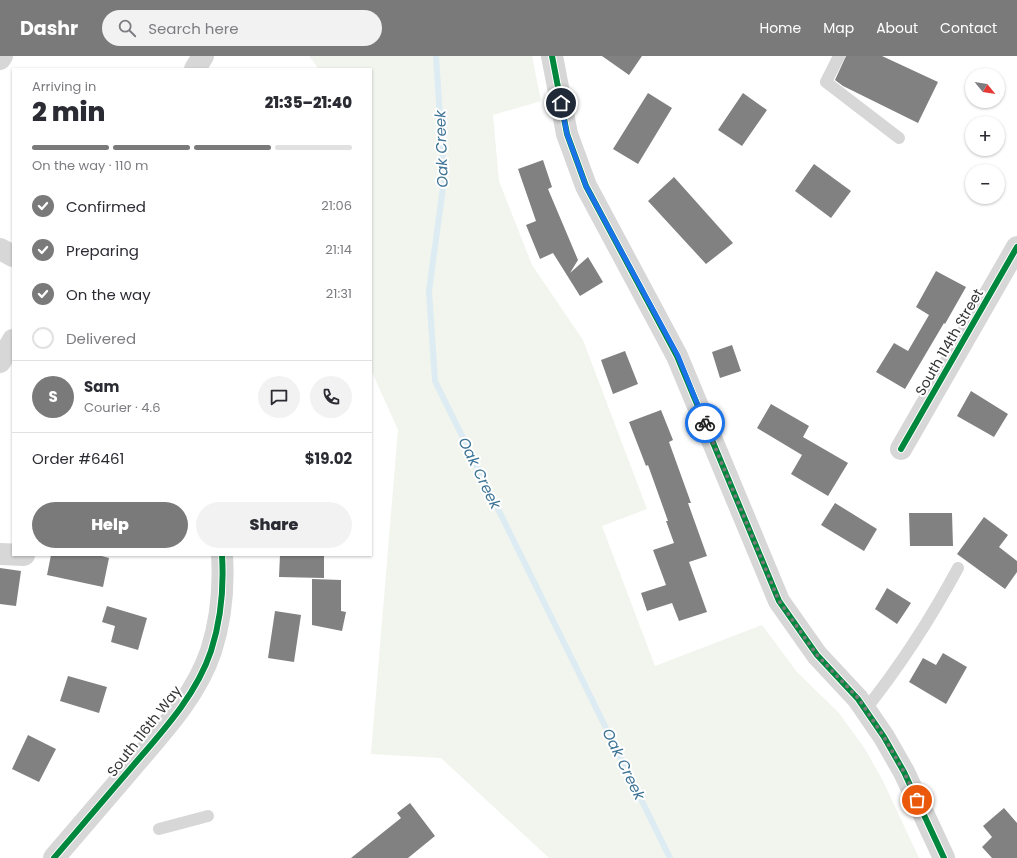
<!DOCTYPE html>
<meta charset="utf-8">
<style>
:root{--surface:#fff;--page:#f2f2f3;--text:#2b2b33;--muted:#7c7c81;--line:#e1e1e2;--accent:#7a7a7a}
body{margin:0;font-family:Poppins,sans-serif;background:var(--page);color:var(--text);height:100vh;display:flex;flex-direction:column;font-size:15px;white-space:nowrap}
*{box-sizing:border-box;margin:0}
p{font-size:13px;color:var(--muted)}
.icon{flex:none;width:22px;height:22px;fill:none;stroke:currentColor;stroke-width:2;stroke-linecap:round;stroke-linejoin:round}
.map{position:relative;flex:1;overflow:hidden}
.drawer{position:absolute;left:12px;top:12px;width:360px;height:488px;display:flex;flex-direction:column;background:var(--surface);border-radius:0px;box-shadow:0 1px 3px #0004}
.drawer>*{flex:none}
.needle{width:26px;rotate:120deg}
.controls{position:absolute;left:965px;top:12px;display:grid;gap:8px}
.controls a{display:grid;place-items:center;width:40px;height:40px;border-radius:50%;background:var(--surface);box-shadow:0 1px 3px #0004;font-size:20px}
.pin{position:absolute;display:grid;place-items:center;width:34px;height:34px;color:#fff;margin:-17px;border:2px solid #fff;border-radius:50%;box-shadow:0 1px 4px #0007}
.courier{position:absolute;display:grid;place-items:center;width:40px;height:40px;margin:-20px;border:3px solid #1a73e8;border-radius:50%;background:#fff;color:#222;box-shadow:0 1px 5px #0007}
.head em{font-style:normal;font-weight:800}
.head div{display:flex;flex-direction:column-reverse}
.head{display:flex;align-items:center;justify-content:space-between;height:68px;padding:0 20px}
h1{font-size:26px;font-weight:800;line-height:30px}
.bar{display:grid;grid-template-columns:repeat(4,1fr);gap:6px 4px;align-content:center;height:48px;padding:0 20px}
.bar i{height:5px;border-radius:3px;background:var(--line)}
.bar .selected{background:var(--accent)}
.bar p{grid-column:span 4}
.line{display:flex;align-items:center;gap:10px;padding:0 20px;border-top:1px solid var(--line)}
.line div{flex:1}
.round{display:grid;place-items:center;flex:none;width:42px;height:42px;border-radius:21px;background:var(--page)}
ol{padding:0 20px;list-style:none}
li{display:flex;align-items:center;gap:12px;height:44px}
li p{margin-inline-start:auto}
li .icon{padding:4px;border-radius:50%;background:var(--accent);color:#fff;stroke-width:4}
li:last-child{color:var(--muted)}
li i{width:22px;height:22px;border:2px solid var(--line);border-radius:50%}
.cta{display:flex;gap:8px;margin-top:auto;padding:8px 20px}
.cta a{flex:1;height:46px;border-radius:24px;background:var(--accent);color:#fff;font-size:16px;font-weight:800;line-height:46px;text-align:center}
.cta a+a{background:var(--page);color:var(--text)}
header{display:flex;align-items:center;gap:24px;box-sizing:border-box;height:56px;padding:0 20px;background:var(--accent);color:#fff}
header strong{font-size:19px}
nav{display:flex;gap:22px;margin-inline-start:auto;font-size:14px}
.search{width:280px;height:36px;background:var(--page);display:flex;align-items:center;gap:10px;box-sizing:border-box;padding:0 14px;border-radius:22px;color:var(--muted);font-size:15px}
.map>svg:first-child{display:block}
.green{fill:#f1f5ed}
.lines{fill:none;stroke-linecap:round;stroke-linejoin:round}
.stream{stroke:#ddebf3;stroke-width:6}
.building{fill:#818181}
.service{stroke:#d7d7d7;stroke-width:12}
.minor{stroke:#d7d7d7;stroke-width:22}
.tertiary{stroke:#d7d7d7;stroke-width:22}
.cycleway-casing{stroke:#fff;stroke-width:8}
.cycleway{stroke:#00873e;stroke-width:6}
.done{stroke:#7a7a7a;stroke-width:4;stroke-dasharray:0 7.2}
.route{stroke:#1a73e8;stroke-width:5}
.labels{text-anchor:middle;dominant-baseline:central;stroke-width:4;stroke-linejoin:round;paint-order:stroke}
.street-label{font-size:14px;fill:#333;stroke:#fff}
.water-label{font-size:15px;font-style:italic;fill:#3f7597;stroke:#fff}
</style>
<header>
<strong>Dashr</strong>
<div class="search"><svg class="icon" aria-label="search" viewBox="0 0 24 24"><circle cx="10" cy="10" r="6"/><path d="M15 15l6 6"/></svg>Search here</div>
<nav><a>Home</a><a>Map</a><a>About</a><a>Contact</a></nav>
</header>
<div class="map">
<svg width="1017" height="802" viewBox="0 0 1017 802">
<rect width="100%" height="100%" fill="#fff"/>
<!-- green -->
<path class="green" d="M 309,0 L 532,0 L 541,45 L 493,59 L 499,125 L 532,209 L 583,284 L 647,453 L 602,470 L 655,610 L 762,569 L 797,616 L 839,657 L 865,693 L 883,725 L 919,802 L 549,802 L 441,702 L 371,698 L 398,374 L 371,314 L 371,13 L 319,13 Z"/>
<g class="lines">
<!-- stream -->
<path class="stream" d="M 436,0 L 444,124 L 429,235 L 435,325 L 670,802"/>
</g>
<!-- building -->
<path class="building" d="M 602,0 L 642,0 L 629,19 Z
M 846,0 L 882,0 L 938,26 L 918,67 L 843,30 L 835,24 Z
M 648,37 L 672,52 L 638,108 L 613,93 Z
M 743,37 L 767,54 L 742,90 L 718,74 Z
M 543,104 L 552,131 L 548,133 L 578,204 L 570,217 L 588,201 L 603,226 L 580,240 L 553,197 L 540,203 L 526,169 L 536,165 L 518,113 Z
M 814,108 L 851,135 L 831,162 L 795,135 Z
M 674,121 L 733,187 L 706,208 L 648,145 Z
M 936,215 L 966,231 L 945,268 L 944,267 L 905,333 L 876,316 L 894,287 L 908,295 L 929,259 L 916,251 Z
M 732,289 L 741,315 L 720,322 L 712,296 Z
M 625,295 L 638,328 L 613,338 L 601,304 Z
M 971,335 L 1008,358 L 994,381 L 957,360 Z
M 771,348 L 809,370 L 803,381 L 848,407 L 828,440 L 791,418 L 802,399 L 757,372 Z
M 661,354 L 673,384 L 669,386 L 691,447 L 688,447 L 707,500 L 689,506 L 707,556 L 679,565 L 672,547 L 647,555 L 641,537 L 666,529 L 653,494 L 674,487 L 666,465 L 668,465 L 648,409 L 646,410 L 629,366 Z
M 835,447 L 877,473 L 864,495 L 821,469 Z
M 909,457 L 952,457 L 953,490 L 910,490 Z
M 984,461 L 1008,479 L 999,491 L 1017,505 L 1017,516 L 1005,533 L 957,498 Z
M 51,499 L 98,499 L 109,502 L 103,531 L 47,519 Z
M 280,499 L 324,499 L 324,522 L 279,521 Z
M 0,512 L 21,515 L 16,550 L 0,548 Z
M 312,523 L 341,524 L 341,555 L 346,556 L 342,575 L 312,569 Z
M 887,532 L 911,547 L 897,568 L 875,553 Z
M 107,550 L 147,562 L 138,594 L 111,586 L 115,570 L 102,566 Z
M 275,555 L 301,559 L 294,606 L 268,602 Z
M 943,597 L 967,611 L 946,648 L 909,626 L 923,602 L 936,609 Z
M 68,620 L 107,631 L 99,657 L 60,645 Z
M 28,679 L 56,693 L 39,726 L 12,713 Z
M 410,747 L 435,780 L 408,802 L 351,802 L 401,762 L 397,757 Z
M 1004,752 L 1017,767 L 1017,802 L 992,802 L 982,791 L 992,781 L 983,770 Z"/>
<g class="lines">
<!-- service -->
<path class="service" d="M 839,0 L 826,26 L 899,82
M 865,654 C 901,609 931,562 958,512
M 159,773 L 208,760"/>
<!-- minor -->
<path class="minor" d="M 552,0 L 567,78 L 586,130 L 677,300 L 779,545 L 817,599 L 858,643 L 884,681 L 904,716 L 944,802
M 0,3 L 2,0
M 0,306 L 13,284
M 901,393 L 1017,191
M 0,498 L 24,499"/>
<!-- tertiary -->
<path class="tertiary" d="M 195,13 L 203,0
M 0,193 L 13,200
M 54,802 C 80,772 105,742 131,712 C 161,677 196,640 211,595 C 221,564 224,531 222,499"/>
<!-- cycleway casing -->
<g class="cycleway-casing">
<path id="cycleway" d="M 552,0 L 567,78 L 586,130 L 677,300 L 779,545 L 817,599 L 858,643 L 884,681 L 904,716 L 944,802
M 901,393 L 1017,191
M 54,802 C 80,772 105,742 131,712 C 161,677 196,640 211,595 C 221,564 224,531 222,499"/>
</g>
<!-- cycleway -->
<use href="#cycleway" class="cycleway"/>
</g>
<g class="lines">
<!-- done -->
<path class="done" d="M 705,367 L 779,545 L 817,599 L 858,642 L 884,681 L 904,716 L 917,744"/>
<!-- route -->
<path class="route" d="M 561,47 L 567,78 L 586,130 L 678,300 L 705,367"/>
</g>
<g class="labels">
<!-- street labels -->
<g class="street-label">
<text transform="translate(949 286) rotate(-60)">South 114th Street</text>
<text transform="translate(144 675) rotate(-52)">South 116th Way</text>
</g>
<!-- water labels -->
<g class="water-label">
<text transform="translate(441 93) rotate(-92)">Oak Creek</text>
<text transform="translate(480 417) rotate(64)">Oak Creek</text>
<text transform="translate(624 708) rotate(64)">Oak Creek</text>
</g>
</g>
</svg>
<div class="controls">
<a><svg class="needle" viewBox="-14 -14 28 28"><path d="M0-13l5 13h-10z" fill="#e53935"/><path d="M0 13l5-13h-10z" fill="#7c7c81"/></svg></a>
<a>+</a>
<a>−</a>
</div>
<div class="pin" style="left:917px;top:744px;background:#ea580c"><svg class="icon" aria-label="bag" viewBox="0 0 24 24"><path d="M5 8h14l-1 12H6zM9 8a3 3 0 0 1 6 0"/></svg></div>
<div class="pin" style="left:561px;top:47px;background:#1f2937"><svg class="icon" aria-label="home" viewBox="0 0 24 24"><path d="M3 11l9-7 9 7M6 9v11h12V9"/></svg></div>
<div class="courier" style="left:705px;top:367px"><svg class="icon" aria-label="bike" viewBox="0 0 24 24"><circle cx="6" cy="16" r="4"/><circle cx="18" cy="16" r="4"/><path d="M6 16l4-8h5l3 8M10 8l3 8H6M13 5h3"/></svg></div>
<section class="drawer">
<div class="head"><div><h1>2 min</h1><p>Arriving in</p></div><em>21:35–21:40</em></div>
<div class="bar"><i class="selected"></i><i class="selected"></i><i class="selected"></i><i></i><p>On the way · 110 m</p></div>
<ol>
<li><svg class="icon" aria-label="check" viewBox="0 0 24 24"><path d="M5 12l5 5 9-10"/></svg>Confirmed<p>21:06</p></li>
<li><svg class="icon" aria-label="check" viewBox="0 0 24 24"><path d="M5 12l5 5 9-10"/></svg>Preparing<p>21:14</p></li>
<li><svg class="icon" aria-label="check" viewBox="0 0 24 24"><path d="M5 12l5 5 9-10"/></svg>On the way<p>21:31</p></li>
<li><i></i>Delivered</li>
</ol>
<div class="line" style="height:72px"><b class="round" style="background:var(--accent);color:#fff">S</b><div><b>Sam</b><p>Courier · 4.6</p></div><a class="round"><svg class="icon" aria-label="chat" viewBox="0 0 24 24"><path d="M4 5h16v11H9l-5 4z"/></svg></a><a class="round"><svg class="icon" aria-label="phone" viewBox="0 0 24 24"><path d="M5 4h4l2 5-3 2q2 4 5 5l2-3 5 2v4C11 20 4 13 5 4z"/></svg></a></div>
<div class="line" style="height:52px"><div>Order #6461</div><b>$19.02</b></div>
<div class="cta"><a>Help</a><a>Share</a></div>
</section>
</div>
